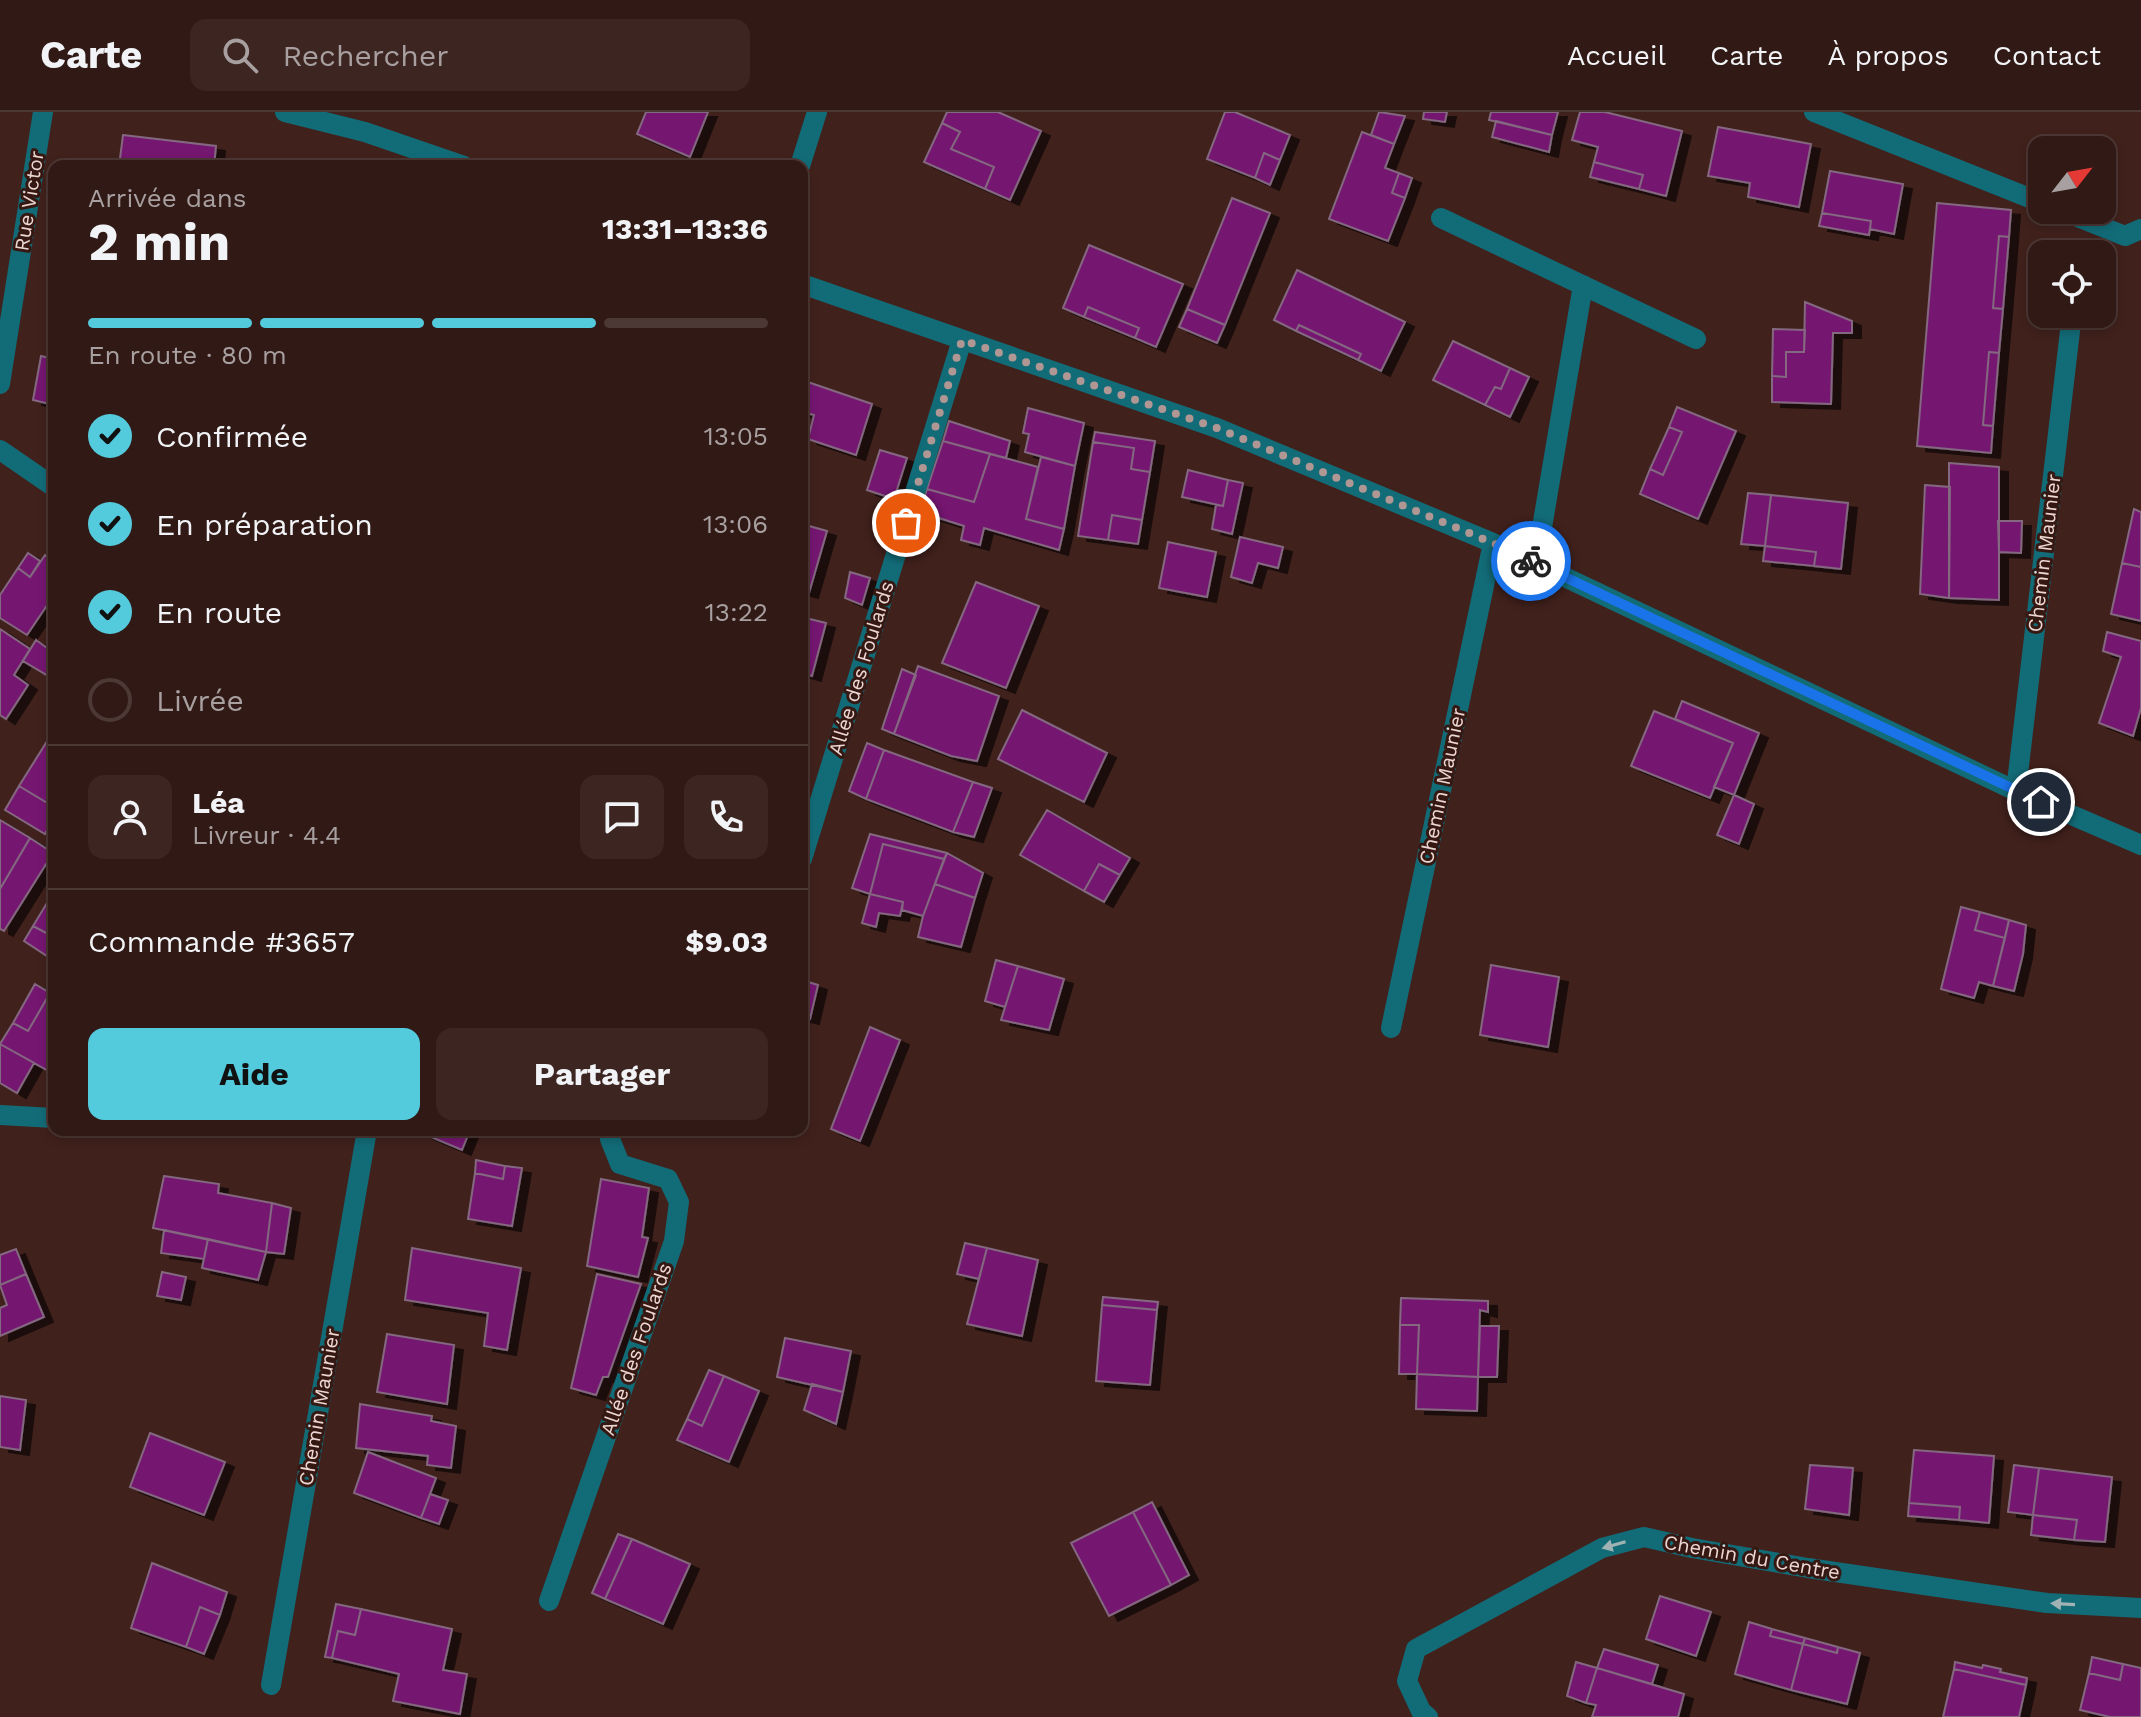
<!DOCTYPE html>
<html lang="fr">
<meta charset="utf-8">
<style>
:root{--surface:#311915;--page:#3d2622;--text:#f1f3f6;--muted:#a8a0a0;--line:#4c3834;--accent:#54cadd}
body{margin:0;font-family:"Work Sans",sans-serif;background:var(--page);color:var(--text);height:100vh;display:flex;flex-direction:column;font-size:30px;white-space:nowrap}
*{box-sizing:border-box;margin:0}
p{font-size:26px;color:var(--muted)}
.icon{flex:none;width:44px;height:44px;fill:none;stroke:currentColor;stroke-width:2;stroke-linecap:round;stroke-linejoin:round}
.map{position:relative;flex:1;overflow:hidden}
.sheet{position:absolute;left:48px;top:48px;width:760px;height:976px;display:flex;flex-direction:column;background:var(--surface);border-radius:16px;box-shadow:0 4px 12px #0003,0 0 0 2px var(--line)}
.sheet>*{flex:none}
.needle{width:52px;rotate:59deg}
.fabs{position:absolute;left:2028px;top:24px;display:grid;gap:16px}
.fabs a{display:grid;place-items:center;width:88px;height:88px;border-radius:16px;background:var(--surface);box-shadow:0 4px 12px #0003,0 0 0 2px var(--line);font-size:40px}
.pin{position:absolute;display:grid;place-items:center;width:68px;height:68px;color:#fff;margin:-34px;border:4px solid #fff;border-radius:50%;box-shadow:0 2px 8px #0007}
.courier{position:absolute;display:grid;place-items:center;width:80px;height:80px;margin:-40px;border:6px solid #1a73e8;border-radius:50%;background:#fff;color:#222;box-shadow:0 2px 10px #0007}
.headline em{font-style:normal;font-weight:700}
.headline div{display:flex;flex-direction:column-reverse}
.headline{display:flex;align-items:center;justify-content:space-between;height:136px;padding:0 40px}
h1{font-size:52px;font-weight:700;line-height:60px}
.bar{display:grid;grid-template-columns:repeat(4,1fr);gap:12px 8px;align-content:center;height:96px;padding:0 40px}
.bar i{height:10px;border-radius:6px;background:var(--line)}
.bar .on{background:var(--accent)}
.bar p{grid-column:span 4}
.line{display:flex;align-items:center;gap:20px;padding:0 40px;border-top:2px solid var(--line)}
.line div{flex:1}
.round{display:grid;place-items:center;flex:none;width:84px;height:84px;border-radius:16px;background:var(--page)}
ol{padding:0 40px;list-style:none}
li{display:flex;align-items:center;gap:24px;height:88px}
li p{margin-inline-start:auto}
li .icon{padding:8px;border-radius:50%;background:var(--accent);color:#111;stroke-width:4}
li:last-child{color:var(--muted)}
li i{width:44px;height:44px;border:4px solid var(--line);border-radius:50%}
.action{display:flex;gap:16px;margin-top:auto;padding:16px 40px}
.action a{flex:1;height:92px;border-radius:16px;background:var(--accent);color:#111;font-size:32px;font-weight:700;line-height:92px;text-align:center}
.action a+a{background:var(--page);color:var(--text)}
header{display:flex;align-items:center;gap:48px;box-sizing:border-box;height:112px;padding:0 40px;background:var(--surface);border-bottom:2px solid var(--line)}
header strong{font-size:38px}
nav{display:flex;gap:44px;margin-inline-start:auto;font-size:28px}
.search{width:560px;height:72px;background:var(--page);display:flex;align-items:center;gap:20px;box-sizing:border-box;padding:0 28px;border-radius:16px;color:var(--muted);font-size:30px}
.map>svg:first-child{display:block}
.building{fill:#751971;stroke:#836780;stroke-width:2;filter:url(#shadow)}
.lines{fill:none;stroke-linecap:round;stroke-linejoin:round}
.minor{stroke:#126c78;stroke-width:20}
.oneway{fill:#a0b2b3}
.done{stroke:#b19793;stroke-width:8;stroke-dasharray:0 14.4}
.route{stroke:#1a73e8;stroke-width:10}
.labels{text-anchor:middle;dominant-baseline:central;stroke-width:6;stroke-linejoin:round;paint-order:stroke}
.street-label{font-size:20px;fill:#edd7d3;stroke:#361813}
</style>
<header>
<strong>Carte</strong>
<div class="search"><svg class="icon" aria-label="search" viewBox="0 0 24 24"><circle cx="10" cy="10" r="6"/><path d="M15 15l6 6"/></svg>Rechercher</div>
<nav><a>Accueil</a><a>Carte</a><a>À propos</a><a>Contact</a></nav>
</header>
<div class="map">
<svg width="2141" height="1605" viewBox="0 0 2141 1605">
<defs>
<filter id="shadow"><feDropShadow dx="9" dy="5" stdDeviation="0" flood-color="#0009"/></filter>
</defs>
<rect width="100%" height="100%" fill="#41211c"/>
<!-- building -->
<path class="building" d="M 646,0 L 708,0 L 690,45 L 637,22 Z
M 947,0 L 998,0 L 1041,19 L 1010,88 L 985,77 L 994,55 L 951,37 L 960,20 L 942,11 Z
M 1225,0 L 1235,0 L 1290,23 L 1280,48 L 1264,41 L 1255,66 L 1207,47 Z
M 1379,0 L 1405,4 L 1394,32 L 1371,23 Z
M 1424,0 L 1447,0 L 1445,10 L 1423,7 Z
M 1491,0 L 1558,0 L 1552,23 L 1489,8 Z
M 1580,0 L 1605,0 L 1682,19 L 1666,84 L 1639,77 L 1643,63 L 1594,50 L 1598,35 L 1572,28 Z
M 1496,9 L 1552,23 L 1549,40 L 1492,25 Z
M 942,11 L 960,20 L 951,37 L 994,55 L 985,77 L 924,50 Z
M 1718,15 L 1811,32 L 1799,95 L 1748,85 L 1750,71 L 1708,64 Z
M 1362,20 L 1394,32 L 1385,56 L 1399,61 L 1392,81 L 1405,86 L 1388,129 L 1329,107 Z
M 123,23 L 216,34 L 214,54 L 119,54 Z
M 1264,41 L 1280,48 L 1270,73 L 1255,66 Z
M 1594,50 L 1643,63 L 1639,77 L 1590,65 Z
M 1830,59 L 1903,72 L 1894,122 L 1870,117 L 1871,109 L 1822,101 Z
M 1399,61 L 1412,66 L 1405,86 L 1392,81 Z
M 1232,86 L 1270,101 L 1225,213 L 1187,197 Z
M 1937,91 L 2011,98 L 2009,125 L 1999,124 L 1993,196 L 2003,197 L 1999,241 L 1989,240 L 1983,313 L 1993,314 L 1991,341 L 1917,334 Z
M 1822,101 L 1871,109 L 1869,123 L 1819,114 Z
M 1999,124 L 2009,125 L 2003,197 L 1993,196 Z
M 1089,133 L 1183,172 L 1156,235 L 1135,226 L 1139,216 L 1088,195 L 1084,205 L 1063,196 Z
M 1297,158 L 1405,210 L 1381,259 L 1358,248 L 1361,242 L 1299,213 L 1296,219 L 1274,208 Z
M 1805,190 L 1852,209 L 1852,221 L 1833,221 L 1831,292 L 1772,290 L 1772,264 L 1786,265 L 1786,240 L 1804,240 Z
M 1088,195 L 1139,216 L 1135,226 L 1084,205 Z
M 1187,197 L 1225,213 L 1217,231 L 1179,215 Z
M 1299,213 L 1361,242 L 1358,248 L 1296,219 Z
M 1773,217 L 1805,218 L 1804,240 L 1786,240 L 1786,265 L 1772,264 Z
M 1453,229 L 1510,256 L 1501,277 L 1495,275 L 1485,293 L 1433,268 Z
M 1989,240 L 1999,241 L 1993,314 L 1983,313 Z
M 41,244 L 54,247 L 54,293 L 33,288 Z
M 1510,256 L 1529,265 L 1510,305 L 1485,293 L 1495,275 L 1501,277 Z
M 802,268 L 872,292 L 856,343 L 808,327 L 814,303 L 802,300 Z
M 1677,295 L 1736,319 L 1698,407 L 1640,382 L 1650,357 L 1663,363 L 1682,320 L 1669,315 Z
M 1028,296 L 1084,311 L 1075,354 L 1025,340 L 1029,322 L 1023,321 Z
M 949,309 L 1010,329 L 1006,346 L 943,329 Z
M 1669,315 L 1682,320 L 1663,363 L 1650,357 Z
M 1095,320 L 1155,329 L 1150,360 L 1131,357 L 1134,336 L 1093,330 Z
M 943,329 L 990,342 L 974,390 L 927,377 Z
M 1093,330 L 1134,336 L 1131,357 L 1150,360 L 1142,408 L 1112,403 L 1108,428 L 1078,424 Z
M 880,338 L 907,346 L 894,387 L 867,378 Z
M 990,342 L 1038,355 L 1026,407 L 1064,417 L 1059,438 L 984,416 L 980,433 L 961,428 L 964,414 L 920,400 L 927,377 L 974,390 Z
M 1041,345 L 1075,354 L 1064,417 L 1026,407 Z
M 1949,351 L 1999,355 L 1999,488 L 1949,486 Z
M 1188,358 L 1228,368 L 1223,394 L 1182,385 Z
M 1228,368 L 1243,371 L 1232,422 L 1212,417 L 1216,393 L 1223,394 Z
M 1925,373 L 1950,375 L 1949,486 L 1920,482 Z
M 1748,381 L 1771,383 L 1765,434 L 1741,432 Z
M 1771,383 L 1848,391 L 1841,457 L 1814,454 L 1816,440 L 1765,434 Z
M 2134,397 L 2141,400 L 2141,455 L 2122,451 Z
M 1112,403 L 1142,408 L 1138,432 L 1108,428 Z
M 1998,409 L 2022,409 L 2021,441 L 1999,440 Z
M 802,412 L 827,419 L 809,481 L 802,479 Z
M 1240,425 L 1283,435 L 1278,456 L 1258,451 L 1252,471 L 1231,465 Z
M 1168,430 L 1216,440 L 1207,485 L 1159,476 Z
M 1765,434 L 1816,440 L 1814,454 L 1763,449 Z
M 28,441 L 40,449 L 30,465 L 18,456 Z
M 45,443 L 54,448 L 54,483 L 27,523 L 0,506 L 0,483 L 18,456 L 30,465 Z
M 2122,451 L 2141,455 L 2141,509 L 2111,502 Z
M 850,460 L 870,466 L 862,493 L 845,486 Z
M 976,470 L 1039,494 L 1006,576 L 942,551 Z
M 802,505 L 826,511 L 812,564 L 802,561 Z
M 0,517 L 30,537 L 14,563 L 28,573 L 6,607 L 0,603 Z
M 2107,520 L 2141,529 L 2141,596 L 2133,624 L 2099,611 L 2121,545 L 2103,539 Z
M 36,528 L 54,541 L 54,558 L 50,565 L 23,549 Z
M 918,554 L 999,584 L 977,649 L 951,644 L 894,622 Z
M 902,557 L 916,563 L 894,622 L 882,617 Z
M 1682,589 L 1759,621 L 1734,683 L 1714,675 L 1733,631 L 1675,607 Z
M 1022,598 L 1107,641 L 1084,690 L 998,647 Z
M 1654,599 L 1733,631 L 1710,686 L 1631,654 Z
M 49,626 L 54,629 L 54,695 L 19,674 Z
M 867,631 L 884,638 L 866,687 L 849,679 Z
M 884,638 L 973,670 L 953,720 L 866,687 Z
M 973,670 L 992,676 L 974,725 L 953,720 Z
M 19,674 L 54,695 L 54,705 L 45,722 L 5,698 Z
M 1734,683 L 1754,692 L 1739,732 L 1717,723 Z
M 1047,698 L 1130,746 L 1120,763 L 1099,752 L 1084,779 L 1020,743 Z
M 0,708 L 30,726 L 0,777 Z
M 870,722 L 947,741 L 944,747 L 883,732 L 870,782 L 852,776 Z
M 30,726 L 53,741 L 4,819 L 0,817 L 0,777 Z
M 883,732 L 944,747 L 923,804 L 902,798 L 903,790 L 870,782 Z
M 947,741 L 983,761 L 975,786 L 935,772 Z
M 1099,752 L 1120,763 L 1104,790 L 1084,779 Z
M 935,772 L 975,786 L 961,835 L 918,825 L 923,804 Z
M 53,781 L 54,782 L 54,825 L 33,814 Z
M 870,782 L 903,790 L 900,804 L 879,801 L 876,815 L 862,811 Z
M 1961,795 L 1980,800 L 1975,818 L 2005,826 L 1993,874 L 1979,870 L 1974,886 L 1941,877 Z
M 1980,800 L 2009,808 L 2005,826 L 1975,818 Z
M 2009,808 L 2026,813 L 2023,842 L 2014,879 L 1993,874 Z
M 33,814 L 54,825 L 54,833 L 47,844 L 24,829 Z
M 996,848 L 1018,854 L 1005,895 L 985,889 Z
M 1491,853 L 1559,865 L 1548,935 L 1480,923 Z
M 1018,854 L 1064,867 L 1049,918 L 1001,908 Z
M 802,868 L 818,873 L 810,907 L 802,905 Z
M 35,872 L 50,881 L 28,919 L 13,911 Z
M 50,881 L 54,883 L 54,962 L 0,932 L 13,911 L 28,919 Z
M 870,915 L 900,928 L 860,1029 L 831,1017 Z
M 0,932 L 34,951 L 17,981 L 0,971 Z
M 426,1018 L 470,1018 L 462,1038 L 424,1022 Z
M 476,1048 L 505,1054 L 503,1067 L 475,1061 Z
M 505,1054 L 522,1056 L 512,1114 L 468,1107 L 475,1061 L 503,1067 Z
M 164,1064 L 219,1072 L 218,1081 L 272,1091 L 266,1140 L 153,1116 Z
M 601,1067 L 649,1076 L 642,1125 L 648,1126 L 638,1165 L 587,1154 Z
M 272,1091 L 291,1096 L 284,1142 L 266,1140 Z
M 164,1118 L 208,1127 L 204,1147 L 161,1141 Z
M 208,1127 L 266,1140 L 258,1168 L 202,1156 Z
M 965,1131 L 987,1136 L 979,1167 L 957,1162 Z
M 412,1136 L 521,1156 L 507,1238 L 484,1234 L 488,1201 L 405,1188 Z
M 987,1136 L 1038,1148 L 1022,1224 L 967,1212 Z
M 16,1137 L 26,1162 L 0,1173 L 0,1143 Z
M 162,1160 L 186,1165 L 181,1188 L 157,1184 Z
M 26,1162 L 44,1205 L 0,1224 L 0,1196 L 7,1193 L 0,1173 Z
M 597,1162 L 641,1172 L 608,1265 L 603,1265 L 596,1283 L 571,1276 Z
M 1103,1185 L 1158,1190 L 1157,1198 L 1102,1193 Z
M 1401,1186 L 1488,1189 L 1488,1200 L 1480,1198 L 1478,1265 L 1417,1262 L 1419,1213 L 1400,1213 Z
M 1102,1193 L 1157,1198 L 1150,1273 L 1096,1269 Z
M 1400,1213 L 1419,1213 L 1417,1262 L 1399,1262 Z
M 1480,1214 L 1499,1214 L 1497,1265 L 1478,1265 Z
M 387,1222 L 454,1233 L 447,1292 L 377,1280 Z
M 785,1226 L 851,1239 L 843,1280 L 777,1265 Z
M 709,1258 L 724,1264 L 702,1314 L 687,1307 Z
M 1417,1262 L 1478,1265 L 1477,1299 L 1416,1297 Z
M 724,1264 L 759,1279 L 729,1350 L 677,1328 L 687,1307 L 702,1314 Z
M 812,1272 L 843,1280 L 836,1312 L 804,1298 Z
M 0,1284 L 26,1288 L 20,1338 L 0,1335 Z
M 360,1292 L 432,1304 L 431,1309 L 456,1314 L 451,1356 L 427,1353 L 428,1344 L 356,1336 Z
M 150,1321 L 225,1350 L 204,1403 L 130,1375 Z
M 1914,1338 L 1994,1344 L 1989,1411 L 1959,1408 L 1960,1395 L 1909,1391 Z
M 368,1340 L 436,1366 L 421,1406 L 354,1381 Z
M 1810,1353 L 1853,1356 L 1849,1403 L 1805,1397 Z
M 2014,1353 L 2039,1356 L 2033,1403 L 2008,1400 Z
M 2039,1356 L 2112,1365 L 2105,1430 L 2074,1428 L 2077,1408 L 2033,1403 Z
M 430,1382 L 448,1388 L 439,1412 L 421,1406 Z
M 1152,1390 L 1189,1463 L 1171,1473 L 1133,1400 Z
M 1909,1391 L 1960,1395 L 1959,1408 L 1908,1404 Z
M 1133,1400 L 1171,1473 L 1109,1504 L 1071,1431 Z
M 2033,1403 L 2077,1408 L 2074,1428 L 2031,1423 Z
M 618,1422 L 632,1427 L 605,1487 L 592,1481 Z
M 632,1427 L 690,1452 L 663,1512 L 605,1487 Z
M 152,1451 L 227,1480 L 220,1503 L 200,1495 L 186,1535 L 131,1516 Z
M 1660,1484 L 1711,1500 L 1696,1544 L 1646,1527 Z
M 336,1492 L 361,1497 L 355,1523 L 338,1519 L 332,1546 L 325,1545 Z
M 200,1495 L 220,1503 L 204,1542 L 186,1535 Z
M 361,1497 L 452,1517 L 443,1558 L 467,1562 L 460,1602 L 393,1589 L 399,1562 L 332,1546 L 338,1519 L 355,1523 Z
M 1749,1510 L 1772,1517 L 1770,1524 L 1803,1532 L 1791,1578 L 1735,1562 Z
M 1772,1517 L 1805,1526 L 1803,1532 L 1770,1524 Z
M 1805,1526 L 1838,1535 L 1837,1541 L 1803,1532 Z
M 1803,1532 L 1837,1541 L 1838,1535 L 1860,1541 L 1847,1592 L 1791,1578 Z
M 1604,1537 L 1658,1553 L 1652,1572 L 1597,1556 Z
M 2092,1545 L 2123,1552 L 2120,1568 L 2089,1561 Z
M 1576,1550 L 1597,1556 L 1586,1591 L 1567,1584 Z
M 1955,1550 L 1982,1556 L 1983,1553 L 2001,1557 L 2000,1560 L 2027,1566 L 2026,1573 L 1954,1557 Z
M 2123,1552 L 2141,1556 L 2141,1605 L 2110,1605 L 2080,1598 L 2089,1561 L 2120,1568 Z
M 1597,1556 L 1684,1582 L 1678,1605 L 1592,1605 L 1596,1593 L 1586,1591 Z
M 1954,1557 L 2026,1573 L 2019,1605 L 1943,1605 Z"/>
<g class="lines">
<!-- minor -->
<path class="minor" d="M 285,0 L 365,20 L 464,54
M 1814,0 L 2042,91
M 800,54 L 817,0
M 2060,98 L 2125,124 L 2141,117
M 1441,106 L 1696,227
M 802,172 L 1217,316 L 1493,431 L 2016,679 L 2141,733
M 0,272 L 43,0
M 0,338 L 54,375
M 1536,451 L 1583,173
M 2016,679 L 2072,202
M 802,747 L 962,228
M 1391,916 L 1493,431
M 0,1003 L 54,1006
M 549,1489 L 674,1129 L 679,1090 L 668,1067 L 620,1052 L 610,1027 L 612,1018
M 271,1573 L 367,1018
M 1428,1605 L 1421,1599 L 1407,1569 L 1416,1537 L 1602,1436 L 1644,1425 L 1692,1436 L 1808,1456 L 2047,1491 L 2141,1496"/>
</g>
<!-- one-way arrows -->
<defs><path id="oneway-solid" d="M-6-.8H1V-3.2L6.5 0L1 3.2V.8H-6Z" transform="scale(2)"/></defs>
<g class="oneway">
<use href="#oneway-solid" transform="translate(1614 1433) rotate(164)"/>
<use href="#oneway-solid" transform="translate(2063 1492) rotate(-177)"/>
</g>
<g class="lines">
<!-- done -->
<path class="done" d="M 906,411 L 962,228 L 1217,316 L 1493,431 L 1531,449"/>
<!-- route -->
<path class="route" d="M 1531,449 L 2041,690"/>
</g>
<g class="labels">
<!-- street labels -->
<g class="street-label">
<text transform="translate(29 89) rotate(-81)">Rue Victor</text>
<text transform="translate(2044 441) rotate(-83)">Chemin Maunier</text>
<text transform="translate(861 556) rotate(-73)">Allée des Foulards</text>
<text transform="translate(1442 674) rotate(-78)">Chemin Maunier</text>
<text transform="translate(636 1237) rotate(-71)">Allée des Foulards</text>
<text transform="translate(319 1295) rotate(-80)">Chemin Maunier</text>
<text transform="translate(1752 1445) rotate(10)">Chemin du Centre</text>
</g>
</g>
</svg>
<div class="fabs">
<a><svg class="needle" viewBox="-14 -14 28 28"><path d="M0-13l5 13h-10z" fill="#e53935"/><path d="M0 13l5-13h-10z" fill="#a8a0a0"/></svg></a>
<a><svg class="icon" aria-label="locate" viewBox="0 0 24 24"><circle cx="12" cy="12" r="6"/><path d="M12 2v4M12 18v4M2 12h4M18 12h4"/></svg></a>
</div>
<div class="pin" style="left:906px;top:411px;background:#ea580c"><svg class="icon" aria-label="bag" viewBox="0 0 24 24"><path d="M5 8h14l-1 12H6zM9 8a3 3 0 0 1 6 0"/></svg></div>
<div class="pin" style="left:2041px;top:690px;background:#1f2937"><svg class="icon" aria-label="home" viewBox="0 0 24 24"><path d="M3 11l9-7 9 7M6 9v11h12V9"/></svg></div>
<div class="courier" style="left:1531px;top:449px"><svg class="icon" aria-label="bike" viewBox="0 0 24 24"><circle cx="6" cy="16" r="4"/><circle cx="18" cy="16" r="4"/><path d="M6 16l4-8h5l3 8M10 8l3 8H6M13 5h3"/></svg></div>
<section class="sheet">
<div class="headline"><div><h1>2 min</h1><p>Arrivée dans</p></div><em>13:31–13:36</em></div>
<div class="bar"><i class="on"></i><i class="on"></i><i class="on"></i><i></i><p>En route · 80 m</p></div>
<ol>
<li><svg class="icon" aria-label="check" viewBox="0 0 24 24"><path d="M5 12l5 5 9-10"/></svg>Confirmée<p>13:05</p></li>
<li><svg class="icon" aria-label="check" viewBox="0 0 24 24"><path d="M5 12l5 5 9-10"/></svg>En préparation<p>13:06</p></li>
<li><svg class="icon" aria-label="check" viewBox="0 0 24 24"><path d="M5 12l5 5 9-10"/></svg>En route<p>13:22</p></li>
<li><i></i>Livrée</li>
</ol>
<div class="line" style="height:144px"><a class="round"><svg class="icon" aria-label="person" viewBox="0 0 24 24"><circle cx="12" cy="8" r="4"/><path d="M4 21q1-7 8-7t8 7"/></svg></a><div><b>Léa</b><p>Livreur · 4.4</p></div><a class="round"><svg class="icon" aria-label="chat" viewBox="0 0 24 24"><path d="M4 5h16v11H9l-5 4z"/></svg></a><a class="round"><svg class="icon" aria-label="phone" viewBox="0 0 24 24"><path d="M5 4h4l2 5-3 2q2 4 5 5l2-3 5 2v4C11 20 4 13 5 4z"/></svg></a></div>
<div class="line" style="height:104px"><div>Commande #3657</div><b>$9.03</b></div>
<div class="action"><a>Aide</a><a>Partager</a></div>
</section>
</div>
